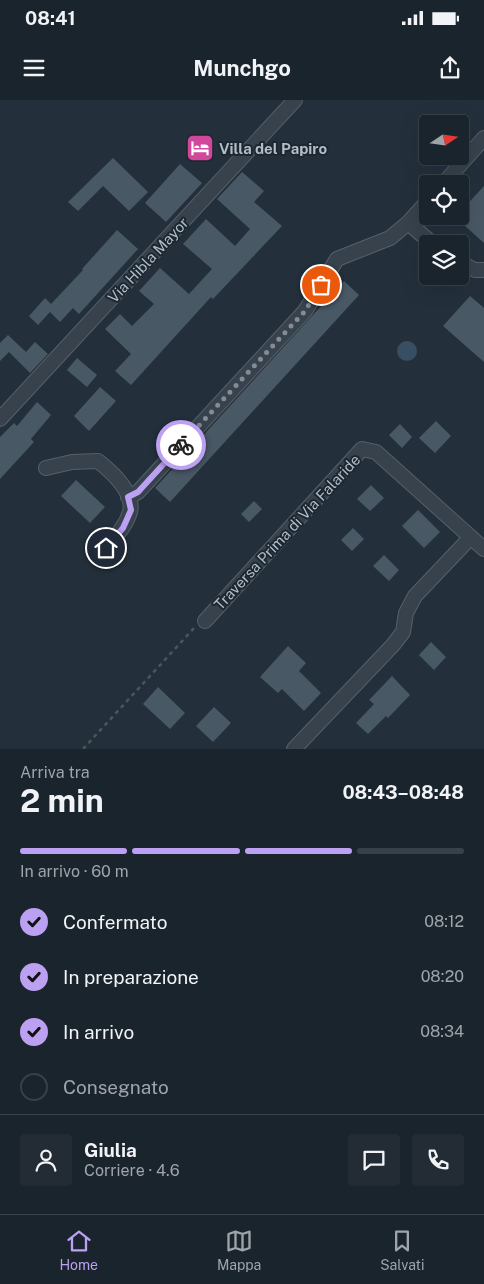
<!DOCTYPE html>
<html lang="it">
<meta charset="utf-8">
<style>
:root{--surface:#1a242d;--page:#232c35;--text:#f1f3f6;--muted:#9fa4aa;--line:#384149;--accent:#bca0f2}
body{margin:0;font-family:"Public Sans",sans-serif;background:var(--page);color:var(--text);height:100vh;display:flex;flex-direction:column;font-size:19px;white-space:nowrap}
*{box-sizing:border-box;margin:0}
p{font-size:16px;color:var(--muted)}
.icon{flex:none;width:28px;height:28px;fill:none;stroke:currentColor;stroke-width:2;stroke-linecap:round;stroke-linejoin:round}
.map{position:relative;height:649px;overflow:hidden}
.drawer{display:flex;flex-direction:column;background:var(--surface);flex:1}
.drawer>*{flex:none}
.needle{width:32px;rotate:77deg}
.buttons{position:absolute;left:419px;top:15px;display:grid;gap:10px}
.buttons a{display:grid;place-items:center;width:50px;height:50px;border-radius:5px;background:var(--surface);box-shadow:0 5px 20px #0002,0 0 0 1px var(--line);font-size:25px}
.pin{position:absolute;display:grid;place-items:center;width:42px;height:42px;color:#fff;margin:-21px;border:2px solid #fff;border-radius:50%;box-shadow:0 1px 5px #0007}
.courier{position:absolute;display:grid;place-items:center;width:50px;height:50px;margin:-25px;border:4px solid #bca0f2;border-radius:50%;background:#fff;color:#222;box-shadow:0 1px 6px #0007}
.summary em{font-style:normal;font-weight:700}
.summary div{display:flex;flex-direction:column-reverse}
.summary{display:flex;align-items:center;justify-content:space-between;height:85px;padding:0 20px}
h1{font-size:32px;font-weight:700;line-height:38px}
.bar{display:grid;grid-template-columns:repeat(4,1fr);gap:8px 5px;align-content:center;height:60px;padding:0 20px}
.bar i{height:6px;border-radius:4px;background:var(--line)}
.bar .current{background:var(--accent)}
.bar p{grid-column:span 4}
.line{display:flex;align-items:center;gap:12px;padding:0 20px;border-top:1px solid var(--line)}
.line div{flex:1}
.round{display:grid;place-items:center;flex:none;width:52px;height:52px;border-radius:5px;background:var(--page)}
ol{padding:0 20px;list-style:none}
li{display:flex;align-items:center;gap:15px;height:55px}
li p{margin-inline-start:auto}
li .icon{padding:5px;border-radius:50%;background:var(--accent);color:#111;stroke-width:4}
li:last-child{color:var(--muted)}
li i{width:28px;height:28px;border:2px solid var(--line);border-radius:50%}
.status{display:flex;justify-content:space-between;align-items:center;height:35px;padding:0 25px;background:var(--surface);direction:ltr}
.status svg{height:14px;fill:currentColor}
header{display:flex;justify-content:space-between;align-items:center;height:65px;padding:0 20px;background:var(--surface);font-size:22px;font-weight:700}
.tab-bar{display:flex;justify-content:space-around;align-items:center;height:70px;border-top:1px solid var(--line);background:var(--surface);font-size:14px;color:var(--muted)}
.tab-bar a{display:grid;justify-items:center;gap:2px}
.tab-bar .current{color:var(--accent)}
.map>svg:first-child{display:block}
.water{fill:#374e63}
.building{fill:#495865}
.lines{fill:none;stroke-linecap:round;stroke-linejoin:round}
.minor-casing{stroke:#55606a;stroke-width:16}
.path{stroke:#435a5a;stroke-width:2.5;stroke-dasharray:4 4;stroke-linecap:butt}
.minor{stroke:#37424d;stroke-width:14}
.done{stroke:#818c97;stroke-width:5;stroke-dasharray:0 9}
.route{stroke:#bca0f2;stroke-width:6}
.labels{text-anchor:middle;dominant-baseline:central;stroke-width:4;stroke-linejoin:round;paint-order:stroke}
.poi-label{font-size:15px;font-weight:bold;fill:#b3bdc8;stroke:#1c2731;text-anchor:start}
.street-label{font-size:15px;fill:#b3bdc8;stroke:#1c2731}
</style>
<div class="status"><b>08:41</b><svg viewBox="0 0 49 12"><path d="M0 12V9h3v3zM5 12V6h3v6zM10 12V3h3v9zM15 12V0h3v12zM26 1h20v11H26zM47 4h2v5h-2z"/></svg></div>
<header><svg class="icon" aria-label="menu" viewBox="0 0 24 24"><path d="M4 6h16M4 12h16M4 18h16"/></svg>Munchgo<svg class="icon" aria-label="share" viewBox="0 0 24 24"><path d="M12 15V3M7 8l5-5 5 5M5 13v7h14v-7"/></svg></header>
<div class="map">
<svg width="484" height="649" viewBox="0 0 484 649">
<rect width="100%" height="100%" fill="#23303c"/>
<!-- water -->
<path class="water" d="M397 251a10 10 0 1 1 20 0a10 10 0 1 1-20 0Z"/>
<!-- building -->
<path class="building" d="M 113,58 L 148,92 L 129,111 L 103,86 L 78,111 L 68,102 Z
M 180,64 L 202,83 L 166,122 L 145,103 Z
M 242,72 L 264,91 L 254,102 L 282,126 L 213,199 L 211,197 L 131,285 L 115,271 L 131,254 L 105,229 L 120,214 L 132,226 L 154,204 L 139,191 L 160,168 L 189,194 L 212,169 L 183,144 L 206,119 L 235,146 L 250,129 L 217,99 Z
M 484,86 L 484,143 L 455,117 L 460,116 L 460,112 Z
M 117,130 L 138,149 L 79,214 L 73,208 L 60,222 L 50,212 L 38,225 L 29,216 L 45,198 L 51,204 L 83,170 L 82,169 Z
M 344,181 L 359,195 L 170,402 L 155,388 Z
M 470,196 L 484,208 L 484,262 L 443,226 Z
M 8,235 L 26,252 L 35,242 L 48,254 L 30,273 L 9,252 L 0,261 L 0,243 Z
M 77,258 L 97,275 L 87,287 L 67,270 Z
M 100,287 L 116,301 L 89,331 L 74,316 Z
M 37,302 L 51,315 L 31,339 L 34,342 L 0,379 L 0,337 L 14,323 L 17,326 Z
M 436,321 L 451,336 L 435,353 L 419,338 Z
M 400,324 L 412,337 L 402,348 L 389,335 Z
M 76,380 L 105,407 L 90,423 L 61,396 Z
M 371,385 L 384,398 L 370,411 L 357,399 Z
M 254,401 L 262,409 L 249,422 L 241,414 Z
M 418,410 L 440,432 L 424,448 L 402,426 Z
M 353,428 L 364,439 L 352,451 L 341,440 Z
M 384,455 L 399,470 L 389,481 L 373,466 Z
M 431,542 L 446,557 L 434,570 L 419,555 Z
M 288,546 L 306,563 L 299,571 L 321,593 L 304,611 L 282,589 L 278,593 L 260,577 Z
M 392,576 L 410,595 L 388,618 L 386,616 L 368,634 L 356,623 L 374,604 L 369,600 Z
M 158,587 L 185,613 L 170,629 L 143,604 Z
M 214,607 L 231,623 L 213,642 L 196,626 Z"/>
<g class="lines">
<!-- minor casing -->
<g class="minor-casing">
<path id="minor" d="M 443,84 L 484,38
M 408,123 L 433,144
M 460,163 L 475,170 L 484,170
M 0,319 L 295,0
M 46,368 L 72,362 L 98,361 C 112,372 135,393 130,412 C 126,426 115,437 106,448
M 128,397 L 138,392 L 305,211 L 337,159 L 390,138 L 408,123 L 428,101
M 205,521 L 362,349 L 376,352 L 484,449
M 294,649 L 393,545 L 403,532 L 406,513 L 415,496 L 471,437"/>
</g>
<!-- path -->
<path class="path" d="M 83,649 L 195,527"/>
<!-- minor -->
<use href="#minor" class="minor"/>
</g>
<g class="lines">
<!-- done -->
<path class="done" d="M 181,345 L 305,211 L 321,185"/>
<!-- route -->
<path class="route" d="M 106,448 L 123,428 L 131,410 L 128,397 L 138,392 L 181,345"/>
</g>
<!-- icons -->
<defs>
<g id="hotel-square" transform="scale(1.4375)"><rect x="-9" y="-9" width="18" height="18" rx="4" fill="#d1479c" stroke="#1c2731"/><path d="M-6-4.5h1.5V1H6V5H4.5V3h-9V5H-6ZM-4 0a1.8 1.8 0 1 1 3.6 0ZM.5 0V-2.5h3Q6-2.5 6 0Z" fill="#fff"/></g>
</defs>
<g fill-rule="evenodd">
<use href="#hotel-square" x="200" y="48"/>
</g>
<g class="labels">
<!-- poi labels -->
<g class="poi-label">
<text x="219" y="48">Villa del Papiro</text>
</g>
<!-- street labels -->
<g class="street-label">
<text transform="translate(148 160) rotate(-47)">Via Hibla Mayor</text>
<text transform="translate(287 432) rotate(-47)">Traversa Prima di Via Falaride</text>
</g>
</g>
</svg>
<div class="buttons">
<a><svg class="needle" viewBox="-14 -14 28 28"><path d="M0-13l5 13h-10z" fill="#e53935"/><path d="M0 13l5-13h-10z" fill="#9fa4aa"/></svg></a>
<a><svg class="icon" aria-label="locate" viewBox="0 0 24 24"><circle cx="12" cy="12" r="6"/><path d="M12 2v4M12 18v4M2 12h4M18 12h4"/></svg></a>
<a><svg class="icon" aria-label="layers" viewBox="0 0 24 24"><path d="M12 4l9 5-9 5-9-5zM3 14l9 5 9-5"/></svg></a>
</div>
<div class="pin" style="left:321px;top:185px;background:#ea580c"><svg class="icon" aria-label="bag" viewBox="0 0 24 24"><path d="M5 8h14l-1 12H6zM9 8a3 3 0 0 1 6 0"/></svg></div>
<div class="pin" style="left:106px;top:448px;background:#1f2937"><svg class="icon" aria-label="home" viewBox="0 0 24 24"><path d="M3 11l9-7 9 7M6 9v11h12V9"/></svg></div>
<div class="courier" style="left:181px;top:345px"><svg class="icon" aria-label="bike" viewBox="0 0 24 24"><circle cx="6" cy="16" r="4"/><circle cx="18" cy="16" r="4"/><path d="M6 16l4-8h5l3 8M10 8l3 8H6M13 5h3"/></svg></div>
</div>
<section class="drawer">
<div class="summary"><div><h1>2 min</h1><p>Arriva tra</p></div><em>08:43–08:48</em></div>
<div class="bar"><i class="current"></i><i class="current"></i><i class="current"></i><i></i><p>In arrivo · 60 m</p></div>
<ol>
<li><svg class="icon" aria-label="check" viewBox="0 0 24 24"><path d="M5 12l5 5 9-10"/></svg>Confermato<p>08:12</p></li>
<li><svg class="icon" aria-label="check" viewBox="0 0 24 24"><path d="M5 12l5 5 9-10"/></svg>In preparazione<p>08:20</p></li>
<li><svg class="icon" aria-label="check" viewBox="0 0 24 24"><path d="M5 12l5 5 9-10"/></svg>In arrivo<p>08:34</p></li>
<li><i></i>Consegnato</li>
</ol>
<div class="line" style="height:90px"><a class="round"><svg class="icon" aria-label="person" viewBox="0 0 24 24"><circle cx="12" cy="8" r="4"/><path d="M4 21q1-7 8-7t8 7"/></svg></a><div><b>Giulia</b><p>Corriere · 4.6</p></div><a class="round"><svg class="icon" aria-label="chat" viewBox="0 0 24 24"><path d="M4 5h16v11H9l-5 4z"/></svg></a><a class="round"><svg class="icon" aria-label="phone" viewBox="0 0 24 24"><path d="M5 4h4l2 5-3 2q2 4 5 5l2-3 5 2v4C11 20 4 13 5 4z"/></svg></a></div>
</section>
<nav class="tab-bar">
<a class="current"><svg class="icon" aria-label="home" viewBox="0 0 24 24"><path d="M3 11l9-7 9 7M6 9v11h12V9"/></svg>Home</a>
<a><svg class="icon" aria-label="map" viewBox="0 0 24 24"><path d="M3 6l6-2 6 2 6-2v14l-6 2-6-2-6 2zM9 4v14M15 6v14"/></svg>Mappa</a>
<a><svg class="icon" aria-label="saved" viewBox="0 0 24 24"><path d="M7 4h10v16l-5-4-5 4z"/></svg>Salvati</a>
</nav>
